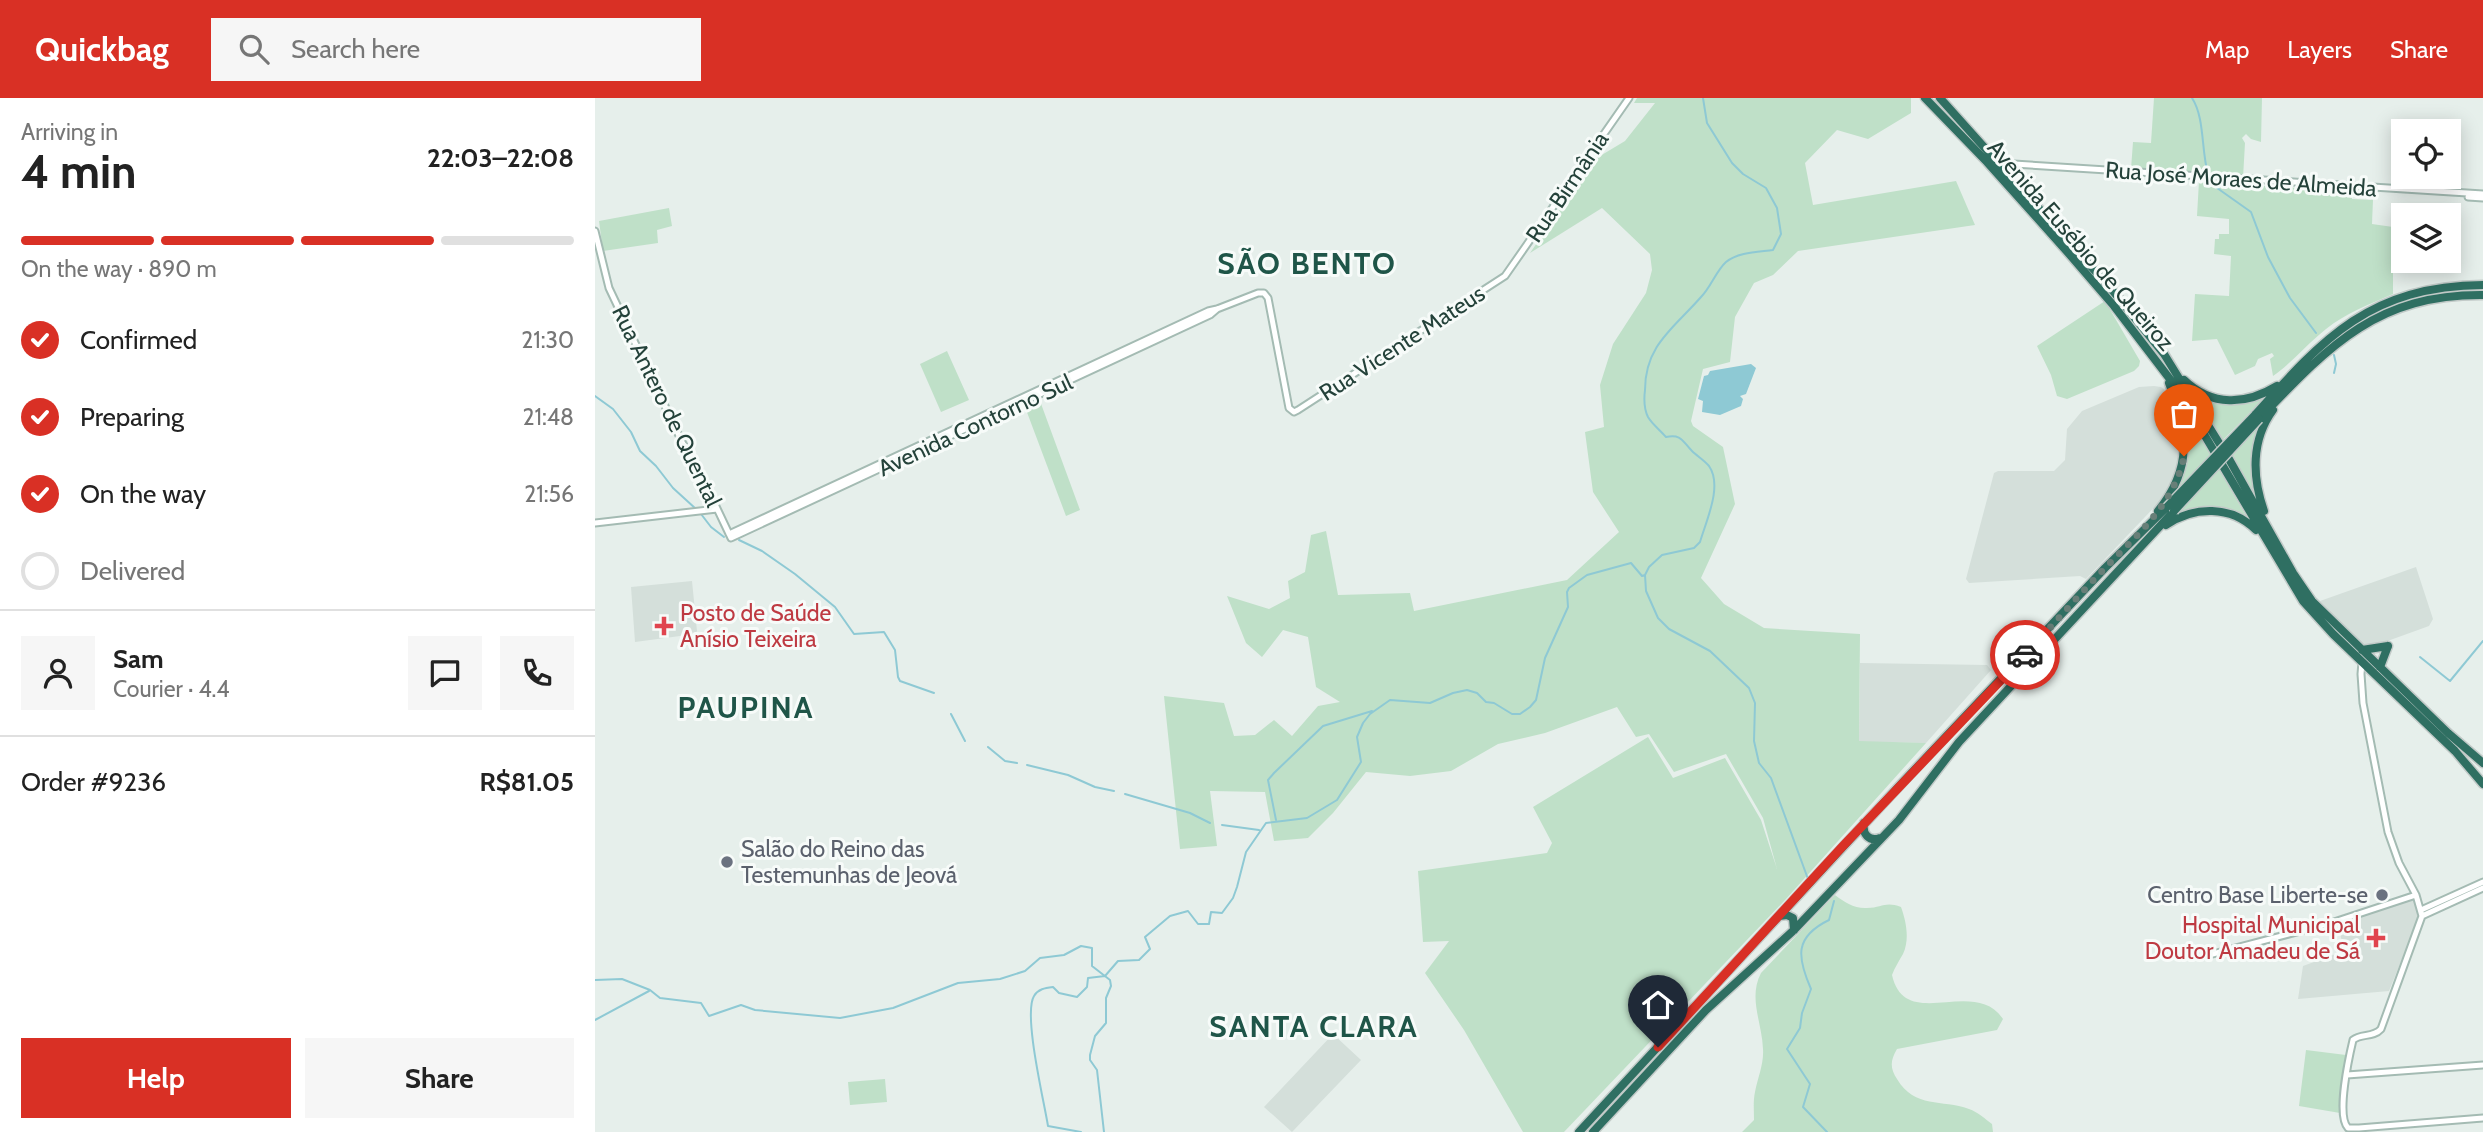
<!DOCTYPE html>
<meta charset="utf-8">
<style>
:root{--surface:#fff;--page:#f6f6f6;--text:#222;--muted:#767676;--line:#e0e0e0;--accent:#d93025}
body{margin:0;font-family:Cabin,sans-serif;background:var(--page);color:var(--text);height:100vh;display:flex;flex-direction:column;font-size:26px;white-space:nowrap}
*{box-sizing:border-box;margin:0}
p{font-size:23px;color:var(--muted)}
.icon{flex:none;width:38px;height:38px;fill:none;stroke:currentColor;stroke-width:2;stroke-linecap:round;stroke-linejoin:round}
.map{position:relative;flex:1;overflow:hidden}
.panel{display:flex;flex-direction:column;background:var(--surface);width:595px}
.panel>*{flex:none}
.buttons{position:absolute;left:1796px;top:21px;display:grid;gap:14px}
.buttons a{display:grid;place-items:center;width:70px;height:70px;border-radius:0px;background:var(--surface);box-shadow:0 4px 18px #0003;font-size:35px}
.pin{position:absolute;display:grid;place-items:center;width:60px;height:60px;color:#fff;margin:-72px -30px;border-radius:50% 50% 50% 0;rotate:-45deg;box-shadow:0 0 7px #0007}
.pin .icon{rotate:45deg}
.courier{position:absolute;display:grid;place-items:center;width:70px;height:70px;margin:-35px;border:5px solid #d93025;border-radius:50%;background:#fff;color:#222;box-shadow:0 2px 9px #0007}
.headline em{font-style:normal;font-weight:700}
.headline div{display:flex;flex-direction:column-reverse}
.headline{display:flex;align-items:center;justify-content:space-between;height:119px;padding:0 21px}
h1{font-size:46px;font-weight:700;line-height:52px}
.bar{display:grid;grid-template-columns:repeat(4,1fr);gap:10px 7px;align-content:center;height:84px;padding:0 21px}
.bar i{height:9px;border-radius:5px;background:var(--line)}
.bar .on{background:var(--accent)}
.bar p{grid-column:span 4}
.line{display:flex;align-items:center;gap:18px;padding:0 21px;border-top:2px solid var(--line)}
.line div{flex:1}
.round{display:grid;place-items:center;flex:none;width:74px;height:74px;border-radius:0px;background:var(--page)}
ol{padding:0 21px;list-style:none}
li{display:flex;align-items:center;gap:21px;height:77px}
li p{margin-inline-start:auto}
li .icon{padding:7px;border-radius:50%;background:var(--accent);color:#fff;stroke-width:4}
li:last-child{color:var(--muted)}
li i{width:38px;height:38px;border:4px solid var(--line);border-radius:50%}
.cta{display:flex;gap:14px;margin-top:auto;padding:14px 21px}
.cta a{flex:1;height:80px;border-radius:0px;background:var(--accent);color:#fff;font-size:28px;font-weight:700;line-height:80px;text-align:center}
.cta a+a{background:var(--page);color:var(--text)}
header{display:flex;align-items:center;gap:42px;box-sizing:border-box;height:98px;padding:0 35px;background:var(--accent);color:#fff}
header strong{font-size:33px}
nav{display:flex;gap:38px;margin-inline-start:auto;font-size:24px}
.search{width:490px;height:63px;background:var(--page);display:flex;align-items:center;gap:18px;box-sizing:border-box;padding:0 24px;border-radius:0px;color:var(--muted);font-size:26px}
main{display:flex;flex:1;min-height:0}
.map>svg:first-child{display:block}
.built{fill:#d4dfda}
.green{fill:#bfe0c8}
.water{fill:#8ec9d4}
.lines{fill:none;stroke-linecap:round;stroke-linejoin:round}
.stream{stroke:#8ec9d4;stroke-width:2}
.secondary-casing{stroke:#a4bbb3;stroke-width:9}
.highway-casing{stroke:#c2cac8;stroke-width:11}
.secondary{stroke:#fff;stroke-width:5}
.highway{stroke:#2f6f62;stroke-width:8}
.highway-bridge-casing{stroke:#c2cac8;stroke-width:11;stroke-linecap:butt}
.highway-bridge{stroke:#2f6f62;stroke-width:8}
.done{stroke:#687f78;stroke-width:7;stroke-dasharray:0 12.6}
.route{stroke:#d93025;stroke-width:9}
.health-dot{fill:#e0444e;stroke:#f7fbf9;stroke-width:2.5}
.worship-dot{fill:#6b7280;stroke:#f7fbf9;stroke-width:2.5}
.labels{text-anchor:middle;dominant-baseline:central;stroke-width:6;stroke-linejoin:round;paint-order:stroke}
.street-label{font-size:23px;fill:#24423a;stroke:#f7fbf9}
.health-label{font-size:23px;fill:#be3a42;stroke:#f7fbf9;text-anchor:start}
.worship-label{font-size:23px;fill:#5b616d;stroke:#f7fbf9;text-anchor:start}
.district-label{font-size:30px;font-weight:bold;letter-spacing:2px;fill:#1f5548;stroke:#f7fbf9}
</style>
<header>
<strong>Quickbag</strong>
<div class="search"><svg class="icon" aria-label="search" viewBox="0 0 24 24"><circle cx="10" cy="10" r="6"/><path d="M15 15l6 6"/></svg>Search here</div>
<nav><a>Map</a><a>Layers</a><a>Share</a></nav>
</header>
<main>
<section class="panel">
<div class="headline"><div><h1>4 min</h1><p>Arriving in</p></div><em>22:03–22:08</em></div>
<div class="bar"><i class="on"></i><i class="on"></i><i class="on"></i><i></i><p>On the way · 890 m</p></div>
<ol>
<li><svg class="icon" aria-label="check" viewBox="0 0 24 24"><path d="M5 12l5 5 9-10"/></svg>Confirmed<p>21:30</p></li>
<li><svg class="icon" aria-label="check" viewBox="0 0 24 24"><path d="M5 12l5 5 9-10"/></svg>Preparing<p>21:48</p></li>
<li><svg class="icon" aria-label="check" viewBox="0 0 24 24"><path d="M5 12l5 5 9-10"/></svg>On the way<p>21:56</p></li>
<li><i></i>Delivered</li>
</ol>
<div class="line" style="height:126px"><a class="round"><svg class="icon" aria-label="person" viewBox="0 0 24 24"><circle cx="12" cy="8" r="4"/><path d="M4 21q1-7 8-7t8 7"/></svg></a><div><b>Sam</b><p>Courier · 4.4</p></div><a class="round"><svg class="icon" aria-label="chat" viewBox="0 0 24 24"><path d="M4 5h16v11H9l-5 4z"/></svg></a><a class="round"><svg class="icon" aria-label="phone" viewBox="0 0 24 24"><path d="M5 4h4l2 5-3 2q2 4 5 5l2-3 5 2v4C11 20 4 13 5 4z"/></svg></a></div>
<div class="line" style="height:91px"><div>Order #9236</div><b>R$81.05</b></div>
<div class="cta"><a>Help</a><a>Share</a></div>
</section>
<div class="map">
<svg width="1888" height="1034" viewBox="0 0 1888 1034">
<rect width="100%" height="100%" fill="#e6efeb"/>
<!-- built -->
<path class="built" d="M 1559,288 L 1566,289 L 1575,296 L 1586,330 L 1586,354 L 1580,380 L 1569,399 L 1491,481 L 1485,478 L 1374,485 L 1371,481 L 1399,375 L 1403,373 L 1459,373 L 1470,362 L 1472,331 L 1487,313 L 1544,289 Z
M 1821,469 L 1838,521 L 1834,528 L 1787,545 L 1770,549 L 1725,503 Z
M 97,483 L 102,533 L 100,536 L 40,544 L 36,489 Z
M 1265,565 L 1392,567 L 1396,572 L 1331,645 L 1264,644 Z
M 1818,799 L 1824,819 L 1794,893 L 1703,901 L 1708,868 L 1749,853 L 1743,826 Z
M 738,936 L 766,962 L 697,1034 L 669,1009 Z"/>
<!-- green -->
<path class="green" d="M 1042,0 L 1316,0 L 1316,15 L 1273,41 L 1242,32 L 1210,65 L 1218,107 L 1361,83 L 1380,127 L 1203,153 L 1178,177 L 1159,185 L 1140,219 L 1135,264 L 1108,271 L 1096,323 L 1098,328 L 1128,349 L 1140,406 L 1106,480 L 1129,506 L 1169,530 L 1265,536 L 1264,643 L 1331,645 L 1191,801 L 969,1034 L 928,1034 L 869,932 L 830,875 L 854,843 L 828,844 L 823,773 L 952,755 L 957,745 L 938,709 L 1053,639 L 1078,680 L 1130,660 L 1166,722 L 1182,771 L 1168,720 L 1131,656 L 1079,674 L 1054,636 L 1041,639 L 1022,609 L 950,635 L 903,646 L 856,673 L 815,678 L 771,674 L 738,715 L 713,740 L 679,743 L 670,694 L 615,693 L 622,748 L 585,751 L 569,598 L 629,605 L 639,638 L 660,637 L 679,622 L 697,638 L 723,608 L 745,604 L 721,589 L 713,539 L 688,532 L 667,559 L 651,545 L 632,498 L 674,511 L 695,500 L 693,483 L 710,474 L 716,437 L 731,433 L 743,497 L 815,495 L 819,513 L 972,482 L 1024,434 L 998,394 L 990,334 L 1009,329 L 1005,287 L 1018,246 L 1051,195 L 1057,172 L 1055,156 L 1007,110 L 935,155 L 1000,61 L 1030,43 L 1060,5 L 1039,5 Z
M 1559,0 L 1667,0 L 1666,44 L 1656,41 L 1651,36 L 1647,40 L 1650,45 L 1648,80 L 1536,71 L 1538,44 L 1556,45 Z
M 1604,83 L 1757,94 L 1757,101 L 1778,102 L 1777,126 L 1798,129 L 1798,196 C 1775,206 1751,215 1731,231 C 1712,246 1697,265 1678,278 L 1675,261 L 1679,258 L 1677,255 L 1663,261 L 1660,268 L 1640,277 L 1622,241 L 1597,243 L 1600,196 L 1634,198 L 1636,158 L 1619,156 L 1620,141 L 1624,141 L 1624,136 L 1634,136 L 1634,121 L 1602,118 Z
M 74,110 L 77,128 L 62,132 L 63,145 L 8,153 L 4,123 Z
M 1510,203 L 1545,263 L 1544,268 L 1539,273 L 1472,301 L 1462,298 L 1456,277 L 1442,248 Z
M 352,253 L 374,302 L 346,314 L 325,266 Z
M 1596,292 L 1611,301 L 1671,298 L 1627,343 Z
M 445,303 L 485,412 L 471,418 L 430,309 Z
M 1586,306 L 1616,356 L 1580,395 C 1594,361 1594,342 1586,306 Z
M 1666,325 L 1656,364 L 1658,396 L 1637,358 Z
M 1624,371 L 1654,423 C 1626,412 1612,406 1582,415 Z
M 1240,797 C 1249,804 1260,811 1272,810 C 1287,810 1290,803 1306,809 C 1311,823 1315,841 1308,856 C 1304,863 1300,869 1297,877 C 1310,935 1379,878 1408,921 L 1402,932 L 1302,951 C 1295,963 1295,970 1302,981 C 1320,1011 1347,1001 1374,1011 C 1383,1014 1390,1021 1397,1026 L 1398,1034 L 1147,1034 L 1159,1022 C 1159,1013 1158,1003 1160,994 C 1163,979 1169,966 1168,951 C 1167,924 1153,900 1166,875 Z
M 1711,952 L 1751,957 L 1745,1015 L 1704,1008 Z
M 290,981 L 292,1004 L 255,1007 L 253,984 Z"/>
<!-- water -->
<path class="water" d="M 1156,266 L 1161,270 L 1151,296 L 1145,298 L 1148,301 L 1146,308 L 1125,317 L 1107,314 L 1108,303 L 1103,301 L 1109,278 L 1113,277 L 1115,273 Z"/>
<g class="lines">
<!-- stream -->
<path class="stream" d="M 1108,0 L 1112,25 L 1137,65 L 1148,76 L 1171,90 L 1182,110 L 1186,136 L 1178,152 C 1163,154 1143,154 1131,164 C 1121,173 1116,189 1106,199 C 1079,230 1050,247 1050,292 C 1049,300 1049,311 1053,319 C 1057,326 1065,332 1071,339 C 1087,336 1087,343 1097,353 C 1102,358 1109,362 1114,368 C 1128,388 1111,423 1105,444 L 1099,450 L 1067,457 L 1054,469 L 1050,477 L 1051,493 L 1063,520 L 1074,531 L 1115,553 L 1154,590 L 1160,605 L 1159,643 L 1164,665 L 1176,680 L 1213,781
M 1597,0 C 1610,20 1606,52 1613,76
M 1615,85 L 1656,114 L 1673,159 L 1695,200 L 1721,235
M 1739,257 L 1741,266 L 1739,275
M 0,298 L 18,311 L 36,334 L 45,353 L 61,368 L 78,390 L 101,411
M 106,416 L 116,429 L 129,439
M 144,442 L 167,453 L 200,476 L 240,509 L 259,536 L 289,534 L 300,552 L 303,579 L 305,583 L 339,595
M 1825,559 L 1855,583 L 1888,543
M 356,616 L 370,643
M 393,649 L 410,663 L 422,665
M 432,667 L 473,677 L 500,689 L 519,693
M 530,696 L 595,715 L 615,725
M 681,722 L 673,682 L 679,675 L 728,628 L 777,613
M 627,727 L 664,732
M 0,882 L 27,881 L 55,892 L 65,900 L 106,905 L 114,918 L 146,907 L 160,912 L 245,920 L 298,910 L 363,885 L 405,881 L 430,873 L 445,860 L 469,857 L 486,848 L 497,850 L 497,868 L 515,882 L 516,888 L 511,900 L 511,925 L 500,938 L 495,957 L 495,962 L 502,972 L 509,1034
M 0,922 L 54,893
M 486,1034 L 453,1028 C 449,1003 428,916 439,898 C 443,891 450,890 458,889 L 464,895 L 482,899 L 492,889 L 493,880 L 510,878 L 523,863 L 544,862 L 555,851 L 550,839 L 575,818 L 593,813 L 603,826 L 614,826 L 616,814 L 627,815 L 638,800 L 642,789 L 651,754 L 671,725 L 712,720 L 742,702 L 766,664 L 762,639 L 768,625 L 775,616 L 795,602 L 835,605 L 858,595 L 872,592 L 882,595 L 891,604 L 899,605 L 917,616 L 925,616 L 935,609 L 941,602 L 950,560 L 973,509 L 972,494 L 974,490 L 992,477 L 1036,465 L 1047,478 L 1050,477
M 1232,1034 L 1208,1009 L 1215,986 L 1192,951 L 1205,930 L 1207,915 L 1216,891 C 1202,859 1199,839 1234,822 L 1239,803"/>
<!-- secondary casing -->
<g class="secondary-casing">
<path id="secondary" d="M 1403,65 L 1888,96
M 1873,99 L 1888,100
M 0,133 L 14,190 L 88,346 L 99,362 L 136,440 L 615,217 L 622,211
M 0,425 L 122,411
M 134,436 L 613,213 L 622,211 L 663,195 L 669,195 L 673,200 L 694,310 L 699,314 L 703,312 L 910,178 L 1034,0
M 1767,564 L 1766,576 L 1768,605 L 1793,734 L 1804,765 L 1821,797 L 1827,818 L 1786,931 C 1778,940 1766,935 1758,942 C 1754,959 1741,1018 1753,1030 L 1764,1030 L 1888,1020
M 1826,812 L 1888,784
M 1827,818 L 1888,790
M 1610,858 L 1736,825 L 1821,797
M 1752,977 L 1888,967"/>
</g>
<!-- highway casing -->
<g class="highway-casing">
<path id="highway" d="M 1330,0 L 1392,64 L 1476,158 L 1519,208 L 1581,289 L 1708,503 L 1738,536 L 1860,653 L 1888,686
M 1345,0 L 1518,193 L 1569,256 L 1634,361 L 1698,475 L 1717,503 L 1853,635 L 1888,665
M 1589,282 C 1617,309 1651,307 1682,288
M 1660,317 C 1729,239 1776,188 1888,187
M 1664,321 C 1733,249 1781,196 1888,197
M 1563,413 C 1598,370 1593,333 1574,285
M 1669,413 C 1657,379 1656,342 1678,312
M 1571,427 C 1599,408 1636,407 1661,432
M 1767,552 L 1793,548
M 1785,569 L 1793,548
M 1269,725 C 1267,736 1274,744 1285,740
M 1184,818 L 1192,817 L 1198,820 L 1199,832
M 984,1034 L 1308,684 L 1510,470 L 1571,410
M 998,1034 L 1111,912 L 1199,832 L 1304,722 L 1364,644 L 1579,413"/>
</g>
<!-- secondary -->
<use href="#secondary" class="secondary"/>
<!-- highway -->
<use href="#highway" class="highway"/>
<!-- highway-bridge casing -->
<g class="highway-bridge-casing">
<path id="highway-bridge" d="M 1571,410 L 1660,317
M 1579,413 L 1664,321"/>
</g>
<!-- highway-bridge -->
<use href="#highway-bridge" class="highway-bridge"/>
</g>
<g class="lines">
<!-- done -->
<path class="done" d="M 1430,557 C 1457,528 1483,498 1510,470 C 1542,437 1580,405 1589,358"/>
<!-- route -->
<path class="route" d="M 1063,949 L 1247,749 L 1430,557"/>
</g>
<!-- markers -->
<g class="health-dot">
<path d="M65.5 517.5h7v7h7v7h-7v7h-7v-7h-7v-7h7z"/>
<path d="M1777.5 829.5h7v7h7v7h-7v7h-7v-7h-7v-7h7z"/>
</g>
<g class="worship-dot">
<circle cx="132" cy="764" r="7"/>
<circle cx="1787" cy="797" r="7"/>
</g>
<g class="labels">
<!-- street labels -->
<g class="street-label">
<text transform="translate(1646 81) rotate(4)">Rua José Moraes de Almeida</text>
<text transform="translate(972 89) rotate(-56)">Rua Birmânia</text>
<text transform="translate(1486 147) rotate(49)">Avenida Eusébio de Queiroz</text>
<text transform="translate(807 245) rotate(-33)">Rua Vicente Mateus</text>
<text transform="translate(72 308) rotate(64)">Rua Antero de Quental</text>
<text transform="translate(380 327) rotate(-25)">Avenida Contorno Sul</text>
</g>
<!-- health labels -->
<g class="health-label">
<text x="85" y="515">Posto de Saúde<tspan x="85" dy="26">Anísio Teixeira</tspan></text>
<text x="1765" y="827" text-anchor="end">Hospital Municipal<tspan x="1765" dy="26">Doutor Amadeu de Sá</tspan></text>
</g>
<!-- worship labels -->
<g class="worship-label">
<text x="146" y="751">Salão do Reino das<tspan x="146" dy="26">Testemunhas de Jeová</tspan></text>
<text x="1773" y="797" text-anchor="end">Centro Base Liberte-se</text>
</g>
<!-- district labels -->
<g class="district-label">
<text x="712" y="165">SÃO BENTO</text>
<text x="151" y="609">PAUPINA</text>
<text x="719" y="928">SANTA CLARA</text>
</g>
</g>
</svg>
<div class="buttons">
<a><svg class="icon" aria-label="locate" viewBox="0 0 24 24"><circle cx="12" cy="12" r="6"/><path d="M12 2v4M12 18v4M2 12h4M18 12h4"/></svg></a>
<a><svg class="icon" aria-label="layers" viewBox="0 0 24 24"><path d="M12 4l9 5-9 5-9-5zM3 14l9 5 9-5"/></svg></a>
</div>
<div class="pin" style="left:1589px;top:358px;background:#ea580c"><svg class="icon" aria-label="bag" viewBox="0 0 24 24"><path d="M5 8h14l-1 12H6zM9 8a3 3 0 0 1 6 0"/></svg></div>
<div class="pin" style="left:1063px;top:949px;background:#1f2937"><svg class="icon" aria-label="home" viewBox="0 0 24 24"><path d="M3 11l9-7 9 7M6 9v11h12V9"/></svg></div>
<div class="courier" style="left:1430px;top:557px"><svg class="icon" aria-label="car" viewBox="0 0 24 24"><path d="M5 17H2v-5l4-1 3-4h7l3 4 3 1v5h-3M9 17h6M6 11h13"/><circle cx="7" cy="17" r="2"/><circle cx="17" cy="17" r="2"/></svg></div>
</div>
</main>
